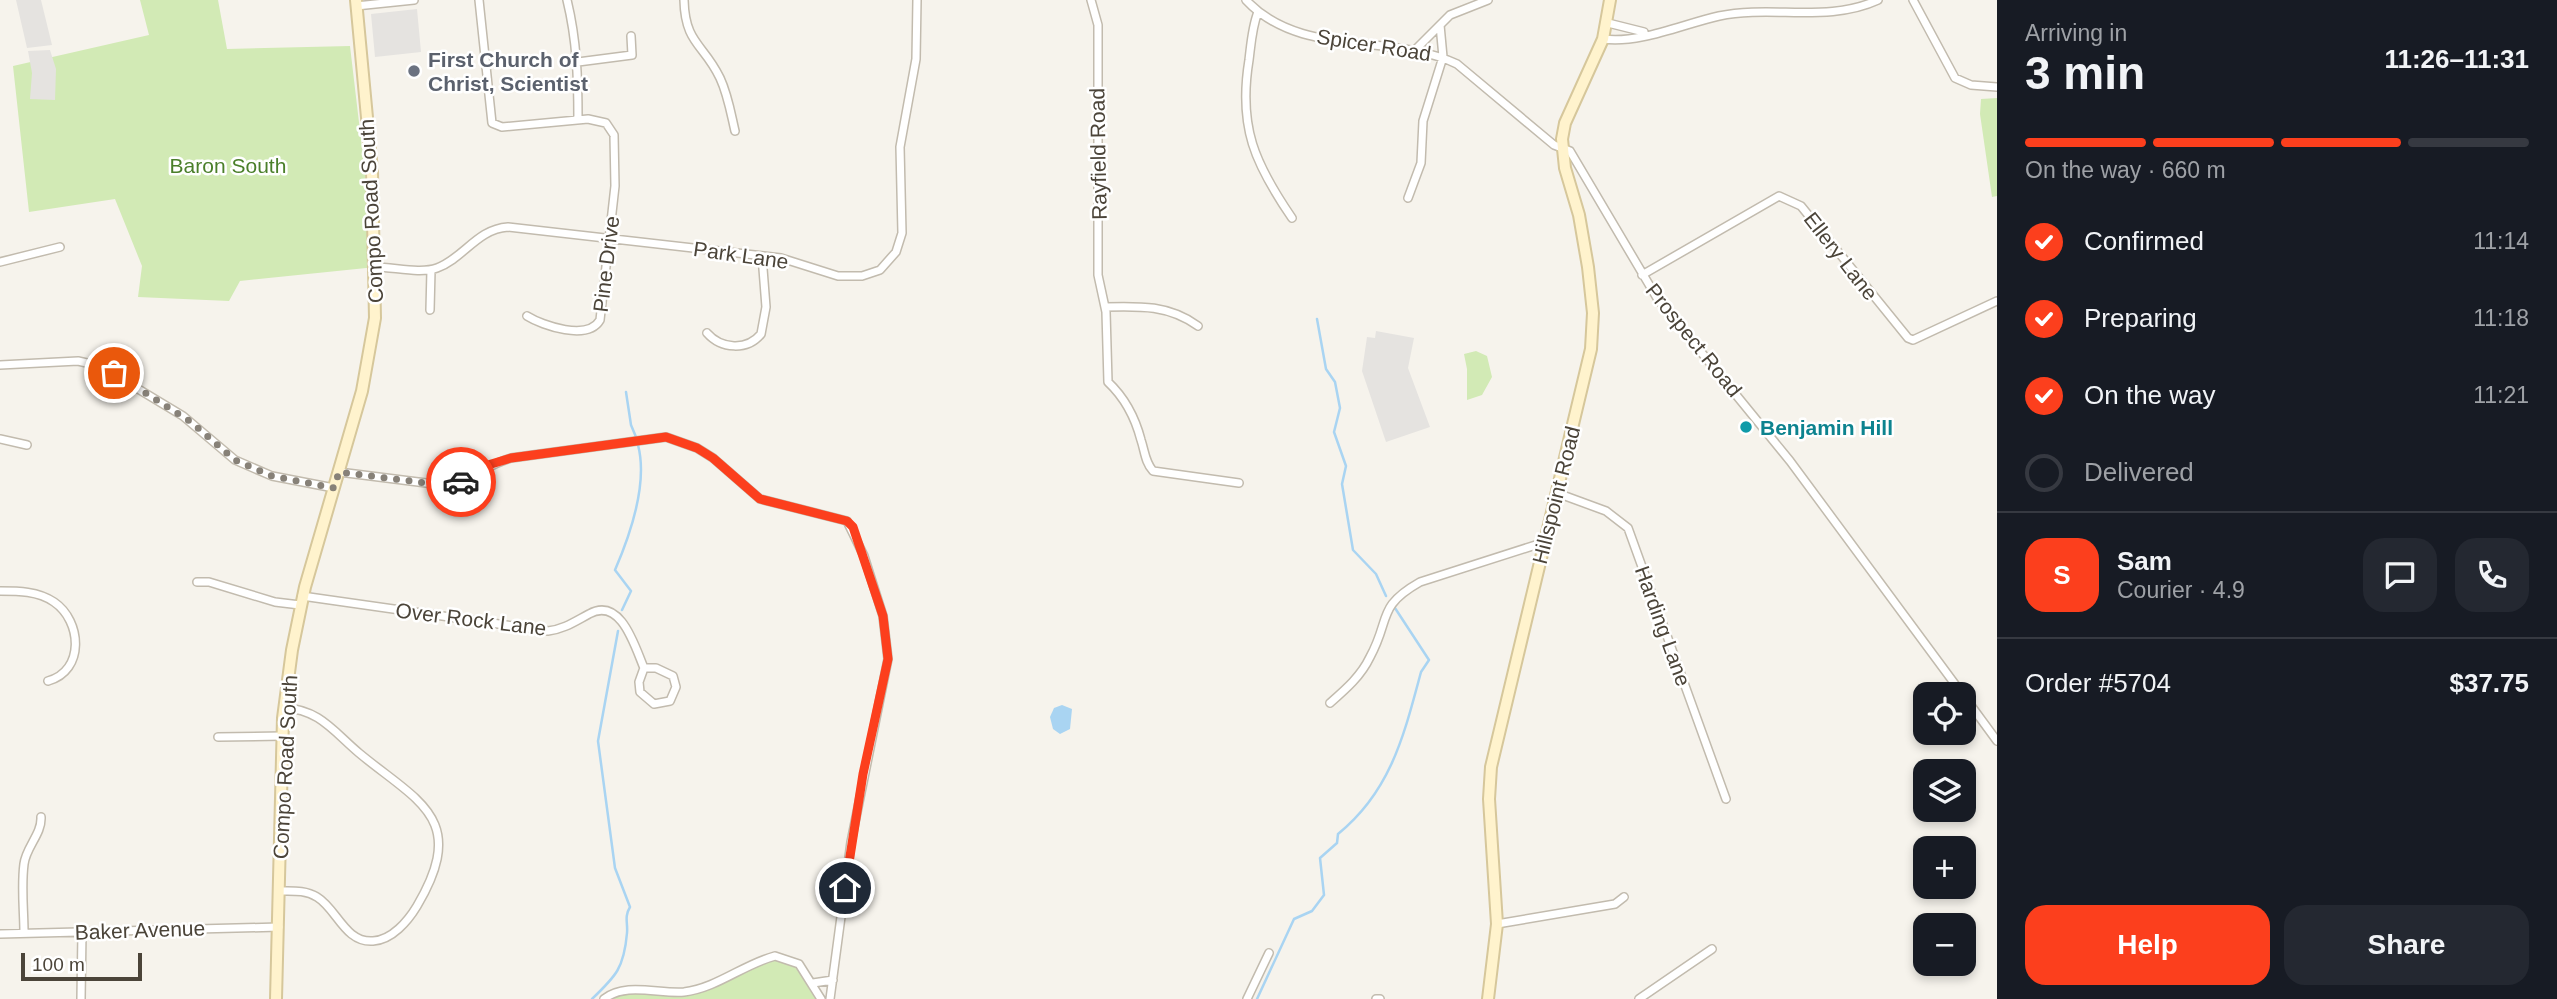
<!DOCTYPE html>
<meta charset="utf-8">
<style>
:root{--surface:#171b24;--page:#242831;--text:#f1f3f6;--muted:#9ea1a6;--line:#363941;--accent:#fc3f1d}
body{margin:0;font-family:Helvetica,sans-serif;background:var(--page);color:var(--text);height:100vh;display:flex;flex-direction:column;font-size:26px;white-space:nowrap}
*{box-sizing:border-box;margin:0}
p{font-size:23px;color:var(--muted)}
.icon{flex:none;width:38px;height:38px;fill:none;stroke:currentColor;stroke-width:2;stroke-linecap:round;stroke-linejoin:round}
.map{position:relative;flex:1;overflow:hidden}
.panel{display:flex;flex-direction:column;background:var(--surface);width:560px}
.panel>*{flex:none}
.tools{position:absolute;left:1913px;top:682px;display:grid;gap:14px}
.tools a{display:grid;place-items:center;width:63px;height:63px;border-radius:14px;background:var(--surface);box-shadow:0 4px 10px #0003;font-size:35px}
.scale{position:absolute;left:21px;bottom:18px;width:121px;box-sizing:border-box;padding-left:7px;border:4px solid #4b4439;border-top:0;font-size:19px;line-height:24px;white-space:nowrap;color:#4b4439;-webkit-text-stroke:5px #fff;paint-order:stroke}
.pin{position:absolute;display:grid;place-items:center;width:60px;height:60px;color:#fff;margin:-30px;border:4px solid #fff;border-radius:50%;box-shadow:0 2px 7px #0007}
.courier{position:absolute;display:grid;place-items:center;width:70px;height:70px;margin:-35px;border:5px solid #fc3f1d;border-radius:50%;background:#fff;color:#222;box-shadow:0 2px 9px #0007}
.overview em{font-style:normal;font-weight:700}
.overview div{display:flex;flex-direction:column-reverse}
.overview{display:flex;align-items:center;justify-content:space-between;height:119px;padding:0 28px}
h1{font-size:46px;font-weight:700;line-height:52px}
.bar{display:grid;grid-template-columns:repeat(4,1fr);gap:10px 7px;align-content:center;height:84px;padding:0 28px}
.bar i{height:9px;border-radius:5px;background:var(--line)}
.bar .current{background:var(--accent)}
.bar p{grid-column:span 4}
.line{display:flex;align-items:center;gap:18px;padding:0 28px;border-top:2px solid var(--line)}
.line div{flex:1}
.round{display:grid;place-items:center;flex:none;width:74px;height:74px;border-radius:21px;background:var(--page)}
ol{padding:0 28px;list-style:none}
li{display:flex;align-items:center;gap:21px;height:77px}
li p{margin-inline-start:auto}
li .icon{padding:7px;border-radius:50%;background:var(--accent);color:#fff;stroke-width:4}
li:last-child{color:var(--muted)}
li i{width:38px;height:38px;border:4px solid var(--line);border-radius:50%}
.cta{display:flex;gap:14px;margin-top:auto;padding:14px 28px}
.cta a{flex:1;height:80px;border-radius:21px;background:var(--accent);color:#fff;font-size:28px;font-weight:700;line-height:80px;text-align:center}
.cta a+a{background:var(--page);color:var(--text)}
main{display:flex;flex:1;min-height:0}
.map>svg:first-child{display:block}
.green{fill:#d2eab5}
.parking{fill:#e5e3e0}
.water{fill:#a9d4f2}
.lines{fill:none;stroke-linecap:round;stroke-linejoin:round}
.stream{stroke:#a9d4f2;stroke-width:2.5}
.street-casing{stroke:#c2bbae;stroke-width:10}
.secondary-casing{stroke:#d6c79b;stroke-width:14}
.street{stroke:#fff;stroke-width:7}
.secondary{stroke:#fff3cd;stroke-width:10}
.done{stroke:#878178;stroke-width:7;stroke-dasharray:0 12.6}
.route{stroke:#fc3f1d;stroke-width:9}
.worship-dot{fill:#6b7280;stroke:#fff;stroke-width:2.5}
.culture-dot{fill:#0f9aa8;stroke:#fff;stroke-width:2.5}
.labels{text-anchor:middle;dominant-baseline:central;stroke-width:5;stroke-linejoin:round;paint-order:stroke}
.street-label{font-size:21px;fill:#4b4439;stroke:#fff}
.worship-label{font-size:21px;font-weight:bold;fill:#5b616d;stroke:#fff;text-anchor:start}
.park-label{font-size:21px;fill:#4a7f2a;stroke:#fff}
.culture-label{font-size:21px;font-weight:bold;fill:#0d838f;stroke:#fff;text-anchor:start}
</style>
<main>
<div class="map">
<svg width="1997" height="999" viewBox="0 0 1997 999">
<rect width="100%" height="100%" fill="#f6f3ec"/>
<!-- green -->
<path class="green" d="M 140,0 L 218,0 L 227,49 L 350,46 L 376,267 L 240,281 L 229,301 L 138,297 L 142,266 L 115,199 L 29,212 L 13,66 L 149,35 Z
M 1997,98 L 1997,196 L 1992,197 L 1980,114 L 1981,99 Z
M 1476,351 L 1487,356 L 1492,377 L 1482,395 L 1467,400 L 1467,369 L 1464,354 Z
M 768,958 L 792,960 L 821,999 L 604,999 L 614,992 L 691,991 Z"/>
<!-- parking -->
<path class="parking" d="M 16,0 L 41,0 L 52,45 L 27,48 Z
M 417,9 L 421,52 L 375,57 L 371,14 Z
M 50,50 L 56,69 L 55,100 L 30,99 L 32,73 L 28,51 Z
M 1376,331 L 1414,338 L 1408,368 L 1430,427 L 1386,442 L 1362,371 L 1367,337 L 1375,338 Z"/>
<!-- water -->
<path class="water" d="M 1062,705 L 1072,709 L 1070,729 L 1060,734 L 1053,729 L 1050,717 L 1054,708 Z"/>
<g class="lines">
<!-- stream -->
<path class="stream" d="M 1317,319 L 1326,369 L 1335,382 L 1340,408 L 1334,432 L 1346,466 L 1342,484 L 1353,550 L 1376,574 L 1386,596
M 626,392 L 631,425 L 636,437
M 622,610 L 631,591 L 615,570 C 631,533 648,483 638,445
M 592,999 C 616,976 624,968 627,933 C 628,923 624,917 630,907 L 615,868 L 598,741 L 618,631
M 1257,999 L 1294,919 L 1312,911 L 1324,895 L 1320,858 L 1337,843 L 1338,834 C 1391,791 1404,735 1421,672 L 1429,660 L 1393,605"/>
<!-- street casing -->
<g class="street-casing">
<path id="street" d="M 479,0 L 492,123 L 502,127 L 588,119 L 606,123 L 614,135 L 615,186 L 600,320 C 588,341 543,326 527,316
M 567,0 C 577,41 578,78 578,120
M 684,0 C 685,44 704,44 720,78 C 728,95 731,114 735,131
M 1091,0 L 1098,25 L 1098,275 L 1106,312 L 1108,382 C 1125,398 1135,417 1141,440 C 1145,452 1145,462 1153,471 L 1239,483
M 1246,0 C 1301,59 1391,32 1457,64 L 1554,145 L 1570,151 L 1657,298 L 1790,461 L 1963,695
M 1913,0 L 1955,78 L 1971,85 L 1997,87
M 356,6 L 414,0
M 1258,12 C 1252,27 1251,44 1249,60 C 1238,127 1255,164 1292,218
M 1608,23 L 1644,32
M 1603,39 C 1640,44 1683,24 1719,16 C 1772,5 1828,23 1878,0
M 1415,50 L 1440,25
M 578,62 L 632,55 L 631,36
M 1408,198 L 1421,163 L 1423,121 L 1443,57 L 1440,25 L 1450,15 L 1488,0
M 0,262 L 60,247
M 376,267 C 394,267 420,274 437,268 C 464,258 477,229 508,227 L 781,258 L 838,276 L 862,276 L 880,270 L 896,252 L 902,233 L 900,147 L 916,59 L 917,0
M 1642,275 L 1779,196 L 1801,206 L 1908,338 L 1913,340 L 1997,301
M 1105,307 C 1140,306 1169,305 1198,326
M 430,310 L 431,270
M 707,333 C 721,349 747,351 761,334 L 766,307 L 762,256
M 0,365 L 78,361 L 100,366 L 183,416 L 235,460 L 272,476 L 334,488
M 0,439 L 27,445
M 339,472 L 442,485 C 467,483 486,465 511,458 L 666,437 L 697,448 L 713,458 L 760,499 L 847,521 L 864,556 L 883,616 L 888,659 L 851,842 L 830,999
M 1557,493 L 1606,511 L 1628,528 L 1726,799
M 197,582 L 209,582 L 275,602 L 300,605
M 0,591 C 18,591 38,591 54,602 C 82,621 85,671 48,681
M 302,596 L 548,631 C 564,629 574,622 589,614 C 621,596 635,647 644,668 L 656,668 L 673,676 L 676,687 L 670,701 L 654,704 L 640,692 L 639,682 L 644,668
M 1964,696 L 1997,741
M 1330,703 C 1346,689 1361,676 1370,657 C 1391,619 1376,607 1420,582 L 1545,542
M 218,737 L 283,736
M 281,891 C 293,891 306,890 317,897 C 337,909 345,943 373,941 C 392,940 408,921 417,906 C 469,818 418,802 359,753 C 334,732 319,709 284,708
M 1497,924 L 1615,904 L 1624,897
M 24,933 C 24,911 21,887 24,864 C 26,847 42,834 41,817
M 0,934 L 279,927
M 813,983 L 833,980
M 81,999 L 82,932
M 604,999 C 625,982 658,994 684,992 C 717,988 744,964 775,956 L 799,964 L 821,999
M 1247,999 L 1269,953
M 1376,999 L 1380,999
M 1639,999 L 1712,949"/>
</g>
<!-- secondary casing -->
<g class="secondary-casing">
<path id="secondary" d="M 276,999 L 283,718 L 292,650 L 305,587 L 362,391 L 375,318 L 372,171 L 356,0
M 1488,999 L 1497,924 L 1489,799 L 1491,767 L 1591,349 L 1593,313 L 1588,267 L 1579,215 L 1565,168 L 1562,139 L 1565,123 L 1603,39 L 1610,0"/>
</g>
<!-- street -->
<use href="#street" class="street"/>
<!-- secondary -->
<use href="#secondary" class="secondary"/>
</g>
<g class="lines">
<!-- done -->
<path class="done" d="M 114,373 L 191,422 L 235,460 L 272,476 L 334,488 L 339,472 L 442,485 L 461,482"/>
<!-- route -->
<path class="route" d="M 461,482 L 488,465 L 511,458 L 666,437 L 697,448 L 713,458 L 760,499 L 847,521 L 853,527 L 883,616 L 888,659 L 863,774 L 845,888"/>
</g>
<!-- markers -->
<circle class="worship-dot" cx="414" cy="71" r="7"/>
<circle class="culture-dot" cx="1746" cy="427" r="7"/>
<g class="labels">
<!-- street labels -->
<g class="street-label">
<text transform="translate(1374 45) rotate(9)">Spicer Road</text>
<text transform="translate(1098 154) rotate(-91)">Rayfield Road</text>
<text transform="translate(371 211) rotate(-93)">Compo Road South</text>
<text transform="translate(741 255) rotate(8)">Park Lane</text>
<text transform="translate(1841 256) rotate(52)">Ellery Lane</text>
<text transform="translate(606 264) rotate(-83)">Pine Drive</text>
<text transform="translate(1694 340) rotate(51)">Prospect Road</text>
<text transform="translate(1556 495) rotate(-76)">Hillspoint Road</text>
<text transform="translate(471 619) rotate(7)">Over Rock Lane</text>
<text transform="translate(1663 626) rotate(70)">Harding Lane</text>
<text transform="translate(285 767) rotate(-87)">Compo Road South</text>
<text transform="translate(140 930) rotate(-2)">Baker Avenue</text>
</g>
<!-- worship labels -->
<g class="worship-label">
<text x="428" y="59">First Church of<tspan x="428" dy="24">Christ, Scientist</tspan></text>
</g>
<!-- park labels -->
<g class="park-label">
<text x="228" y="165">Baron South</text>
</g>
<!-- culture labels -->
<g class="culture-label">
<text x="1760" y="427">Benjamin Hill</text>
</g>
</g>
</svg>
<div class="tools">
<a><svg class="icon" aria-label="locate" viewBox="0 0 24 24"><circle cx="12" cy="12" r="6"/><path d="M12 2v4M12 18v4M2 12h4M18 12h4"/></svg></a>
<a><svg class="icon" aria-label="layers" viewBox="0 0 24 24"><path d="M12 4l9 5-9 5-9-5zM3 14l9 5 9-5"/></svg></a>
<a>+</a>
<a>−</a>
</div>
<div class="scale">100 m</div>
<div class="pin" style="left:114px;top:373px;background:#ea580c"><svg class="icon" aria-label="bag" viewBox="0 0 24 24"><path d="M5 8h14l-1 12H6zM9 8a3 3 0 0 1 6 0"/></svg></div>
<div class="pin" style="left:845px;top:888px;background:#1f2937"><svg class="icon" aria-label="home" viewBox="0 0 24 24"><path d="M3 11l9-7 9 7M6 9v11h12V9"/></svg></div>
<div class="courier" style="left:461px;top:482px"><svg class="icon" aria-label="car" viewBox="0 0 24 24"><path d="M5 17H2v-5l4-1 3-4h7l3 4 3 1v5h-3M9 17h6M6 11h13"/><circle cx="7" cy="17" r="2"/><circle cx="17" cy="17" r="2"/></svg></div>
</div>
<section class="panel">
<div class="overview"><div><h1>3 min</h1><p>Arriving in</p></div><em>11:26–11:31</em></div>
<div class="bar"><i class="current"></i><i class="current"></i><i class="current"></i><i></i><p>On the way · 660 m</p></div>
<ol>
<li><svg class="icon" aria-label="check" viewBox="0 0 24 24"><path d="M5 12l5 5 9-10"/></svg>Confirmed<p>11:14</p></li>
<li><svg class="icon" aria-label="check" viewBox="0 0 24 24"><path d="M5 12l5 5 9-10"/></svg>Preparing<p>11:18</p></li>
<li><svg class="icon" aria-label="check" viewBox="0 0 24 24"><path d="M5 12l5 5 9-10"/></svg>On the way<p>11:21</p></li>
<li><i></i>Delivered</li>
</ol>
<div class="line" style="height:126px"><b class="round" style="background:var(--accent);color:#fff">S</b><div><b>Sam</b><p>Courier · 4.9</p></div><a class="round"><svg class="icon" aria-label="chat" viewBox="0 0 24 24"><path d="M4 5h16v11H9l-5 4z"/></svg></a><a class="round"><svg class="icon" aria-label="phone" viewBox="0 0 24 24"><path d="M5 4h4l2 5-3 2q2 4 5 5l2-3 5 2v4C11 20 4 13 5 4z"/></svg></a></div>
<div class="line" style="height:91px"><div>Order #5704</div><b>$37.75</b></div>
<div class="cta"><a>Help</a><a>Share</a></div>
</section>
</main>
